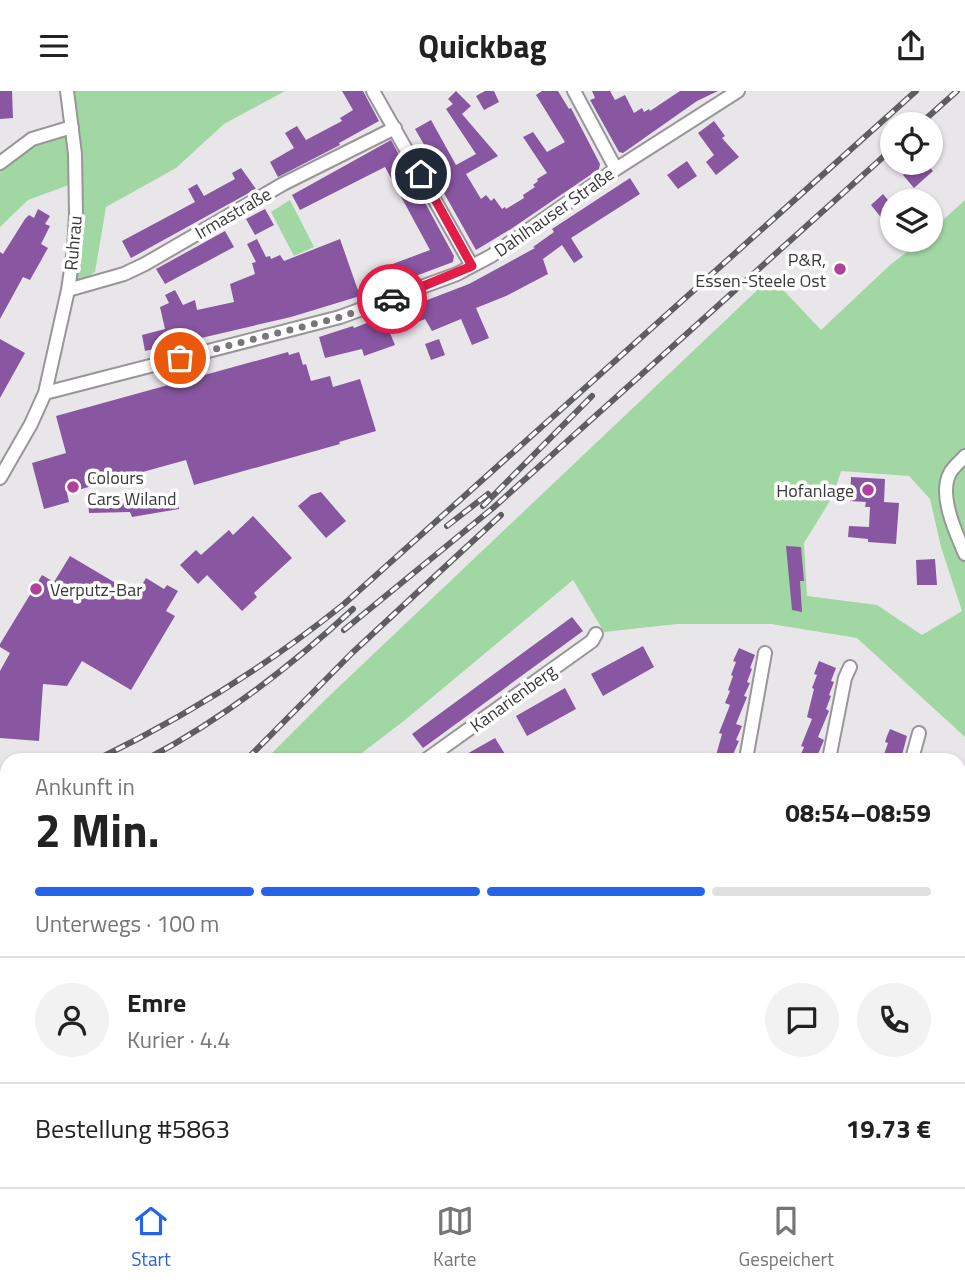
<!DOCTYPE html>
<html lang="de">
<meta charset="utf-8">
<style>
:root{--surface:#fff;--page:#f2f2f2;--text:#222;--muted:#767676;--line:#e0e0e0;--accent:#2563eb}
body{margin:0;font-family:"Titillium Web",sans-serif;background:var(--page);color:var(--text);height:100vh;display:flex;flex-direction:column;font-size:26px;white-space:nowrap}
*{box-sizing:border-box;margin:0}
p{font-size:23px;color:var(--muted)}
.icon{flex:none;width:38px;height:38px;fill:none;stroke:currentColor;stroke-width:2;stroke-linecap:round;stroke-linejoin:round}
.map{position:relative;flex:1;overflow:hidden}
.drawer{position:absolute;left:0px;top:662px;width:966px;height:436px;display:flex;flex-direction:column;background:var(--surface);border-radius:21px 21px 0 0;box-shadow:0 2px 5px #0004}
.drawer>*{flex:none}
.tools{position:absolute;left:880px;top:21px;display:grid;gap:14px}
.tools a{display:grid;place-items:center;width:63px;height:63px;border-radius:50%;background:var(--surface);box-shadow:0 2px 5px #0004;font-size:35px}
.pin{position:absolute;display:grid;place-items:center;width:60px;height:60px;color:#fff;margin:-30px;border:4px solid #fff;border-radius:50%;box-shadow:0 2px 7px #0007}
.courier{position:absolute;display:grid;place-items:center;width:70px;height:70px;margin:-35px;border:5px solid #e11d48;border-radius:50%;background:#fff;color:#222;box-shadow:0 2px 9px #0007}
.headline em{font-style:normal;font-weight:700}
.headline div{display:flex;flex-direction:column-reverse}
.headline{display:flex;align-items:center;justify-content:space-between;height:119px;padding:0 35px}
h1{font-size:46px;font-weight:700;line-height:52px}
.bar{display:grid;grid-template-columns:repeat(4,1fr);gap:10px 7px;align-content:center;height:84px;padding:0 35px}
.bar i{height:9px;border-radius:5px;background:var(--line)}
.bar .selected{background:var(--accent)}
.bar p{grid-column:span 4}
.line{display:flex;align-items:center;gap:18px;padding:0 35px;border-top:2px solid var(--line)}
.line div{flex:1}
.round{display:grid;place-items:center;flex:none;width:74px;height:74px;border-radius:37px;background:var(--page)}
header{display:flex;justify-content:space-between;align-items:center;height:91px;padding:0 35px;background:var(--surface);font-size:32px;font-weight:700}
.menu{display:flex;justify-content:space-around;align-items:center;height:98px;border-top:2px solid var(--line);background:var(--surface);font-size:19px;color:var(--muted)}
.menu a{display:grid;justify-items:center;gap:4px}
.menu .selected{color:var(--accent)}
.map>svg:first-child{display:block}
.green{fill:#a1d7a3;fill-rule:evenodd}
.building{fill:#8956a2}
.lines{fill:none;stroke-linecap:round;stroke-linejoin:round}
.minor-casing{stroke:#989699;stroke-width:16}
.minor{stroke:#fff;stroke-width:12}
.rail-casing{stroke:#5e5d5f;stroke-width:6}
.rail{stroke:#fff;stroke-width:3.5;stroke-dasharray:10;stroke-linecap:butt}
.done{stroke:#787678;stroke-width:7;stroke-dasharray:0 12.6}
.route{stroke:#e11d48;stroke-width:9}
.poi-dot{fill:#b1409b;stroke:#fff;stroke-width:2.5}
.labels{text-anchor:middle;dominant-baseline:central;stroke-width:7;stroke-linejoin:round;paint-order:stroke}
.street-label{font-size:18px;fill:#3b3a3b;stroke:#fff}
.poi-label{font-size:18px;fill:#3b3a3b;stroke:#fff;text-anchor:end}
</style>
<header><svg class="icon" aria-label="menu" viewBox="0 0 24 24"><path d="M4 6h16M4 12h16M4 18h16"/></svg>Quickbag<svg class="icon" aria-label="share" viewBox="0 0 24 24"><path d="M12 15V3M7 8l5-5 5 5M5 13v7h14v-7"/></svg></header>
<div class="map">
<svg width="965" height="1096" viewBox="0 0 965 1096">
<rect width="100%" height="100%" fill="#e9e6ea"/>
<!-- green -->
<path class="green" d="M 71,0 L 285,0 L 224,33 L 176,77 L 106,116 L 95,181 L 70,196 Z
M 70,38 L 74,92 L 28,109 L 0,136 L 0,73 L 14,62 Z
M 290,109 L 314,156 L 294,165 L 271,121 Z
M 965,109 L 965,646 L 857,547 L 771,533 L 677,533 L 604,541 L 573,489 L 405,629 L 354,668 L 266,668 L 326,608 L 771,186 L 821,239 L 890,174 L 922,149 L 931,149 L 931,140 ZM 841,380 L 909,385 L 930,408 L 941,456 L 962,520 L 922,544 L 877,514 L 807,505 L 804,452 L 833,405 Z
M 7,1062 L 7,1090 L 46,1090 L 45,1096 L 0,1096 L 0,1080 Z
M 483,1090 L 545,1090 L 548,1096 L 486,1096 Z"/>
<!-- building -->
<path class="building" d="M 0,0 L 12,0 L 13,27 L 0,28 Z
M 342,0 L 363,0 L 379,30 L 339,52 L 340,54 L 278,86 L 270,71 L 294,57 L 285,42 L 297,35 L 306,49 L 342,30 L 340,27 L 353,19 Z
M 456,0 L 471,15 L 462,23 L 498,65 L 466,83 L 481,108 L 486,104 L 491,110 L 494,107 L 502,118 L 505,116 L 506,118 L 524,107 L 523,104 L 535,96 L 533,94 L 538,90 L 537,88 L 547,82 L 523,46 L 533,41 L 547,61 L 565,51 L 536,4 L 542,0 L 558,0 L 569,18 L 571,17 L 600,73 L 599,78 L 511,138 L 476,159 L 435,86 L 441,83 L 415,38 L 431,29 L 456,74 L 476,63 L 446,18 L 453,13 L 448,8 Z
M 485,0 L 494,0 L 499,11 L 484,19 L 476,5 Z
M 592,0 L 610,0 L 615,9 L 625,4 L 634,22 L 642,17 L 644,21 L 649,18 L 650,20 L 680,0 L 718,0 L 697,10 L 623,62 L 619,61 L 590,9 L 595,7 Z
M 714,30 L 725,45 L 722,47 L 739,66 L 716,84 L 706,71 L 714,64 L 698,42 Z
M 391,49 L 454,165 L 453,171 L 389,195 L 382,177 L 430,159 L 385,76 L 300,119 L 292,104 Z
M 687,70 L 697,85 L 678,98 L 667,84 Z
M 917,72 L 925,72 L 933,80 L 914,97 L 903,84 Z
M 241,77 L 256,98 L 131,167 L 122,150 L 195,111 L 188,98 L 197,93 L 204,105 L 235,88 L 232,82 Z
M 630,87 L 640,103 L 571,147 L 583,166 L 574,172 L 562,154 L 543,168 L 548,183 L 506,205 L 476,217 L 489,247 L 472,254 L 461,228 L 432,240 L 425,228 L 390,242 L 395,254 L 364,265 L 362,258 L 325,267 L 319,246 L 353,235 L 354,237 L 469,193 L 535,157 L 533,156 L 554,141 L 552,138 Z
M 883,103 L 892,114 L 892,140 L 871,114 Z
M 38,118 L 50,125 L 45,133 L 50,135 L 41,153 L 48,157 L 30,189 L 23,186 L 0,228 L 0,161 L 3,163 L 25,128 L 29,124 L 34,127 Z
M 265,118 L 274,134 L 255,144 L 246,128 Z
M 225,140 L 234,156 L 165,193 L 156,178 Z
M 257,148 L 266,166 L 270,165 L 271,168 L 280,164 L 284,170 L 340,148 L 360,205 L 291,226 L 145,260 L 142,244 L 165,238 L 160,216 L 169,212 L 165,204 L 175,199 L 183,214 L 195,209 L 197,219 L 234,211 L 230,193 L 255,183 L 252,172 L 256,171 L 247,153 Z
M 0,248 L 25,262 L 0,307 Z
M 439,248 L 445,264 L 431,269 L 425,253 Z
M 288,261 L 289,264 L 299,261 L 303,274 L 306,273 L 311,290 L 330,285 L 333,296 L 360,288 L 376,340 L 339,351 L 340,353 L 194,394 L 186,369 L 67,402 L 69,411 L 44,418 L 32,372 L 66,362 L 56,325 Z
M 851,386 L 885,388 L 884,411 L 899,412 L 896,453 L 868,451 L 868,448 L 848,446 L 849,435 L 869,436 L 870,416 L 865,416 L 866,411 L 850,410 Z
M 321,401 L 346,430 L 326,447 L 298,415 L 311,404 Z
M 139,402 L 141,408 L 176,402 L 179,418 L 132,426 L 130,421 L 89,422 L 88,411 Z
M 253,425 L 292,467 L 254,502 L 257,506 L 242,520 L 207,484 L 198,493 L 180,474 L 196,459 L 201,464 L 229,439 L 233,444 Z
M 786,455 L 801,456 L 804,490 L 800,490 L 802,521 L 792,519 Z
M 70,465 L 136,504 L 146,487 L 164,498 L 167,494 L 178,500 L 166,520 L 175,525 L 131,599 L 82,570 L 67,595 L 43,593 L 39,650 L 0,647 L 0,580 L 10,562 L 0,556 L 0,553 L 42,484 L 54,491 Z
M 935,468 L 937,494 L 917,494 L 916,469 Z
M 572,526 L 583,540 L 423,657 L 412,643 Z
M 643,555 L 654,576 L 603,605 L 591,583 Z
M 739,557 L 755,564 L 750,577 L 752,578 L 747,591 L 750,592 L 744,605 L 747,606 L 736,633 L 742,635 L 736,649 L 739,650 L 731,668 L 715,668 L 722,643 L 719,642 L 730,614 L 725,612 L 730,600 L 728,599 L 733,585 L 731,584 L 736,571 L 733,570 Z
M 819,570 L 836,577 L 831,590 L 834,591 L 829,604 L 831,605 L 826,618 L 829,620 L 818,646 L 824,649 L 816,668 L 799,668 L 804,656 L 801,655 L 812,628 L 807,626 L 814,598 L 812,597 L 817,584 L 814,583 Z
M 565,597 L 576,618 L 527,645 L 516,625 Z
M 890,638 L 907,645 L 901,668 L 883,666 L 888,652 L 885,651 L 887,645 Z
M 495,647 L 508,668 L 458,668 Z"/>
<g class="lines">
<!-- minor casing -->
<g class="minor-casing">
<path id="minor" d="M 373,0 L 472,175
M 574,0 L 616,78
M 0,72 L 32,48 L 72,36
M 68,199 L 124,183 L 145,173 L 283,93 L 395,37
M 45,302 L 340,226 L 457,183 L 491,165 L 616,78 L 738,0
M 965,365 C 961,370 953,376 950,382 C 938,404 956,442 965,463
M 0,387 L 31,333 L 45,302 L 68,199 L 74,158 L 76,123 L 75,63 L 67,0
M 427,668 L 592,550 L 596,543
M 746,668 L 765,562
M 829,668 L 845,587 L 850,576
M 912,668 L 919,642
M 959,782 L 965,750
M 959,1030 L 965,1030
M 138,1090 L 139,1096
M 361,1090 L 363,1096"/>
</g>
<!-- minor -->
<use href="#minor" class="minor"/>
<!-- rail casing -->
<g class="rail-casing">
<path id="rail" d="M 920,33 L 957,0
M 483,415 L 592,305
M 447,435 L 488,403
M 344,539 L 493,417 L 892,58
M 98,668 C 186,625 267,575 344,513 L 916,0
M 147,668 C 223,628 290,576 353,518
M 247,668 L 352,562 L 501,424
M 0,710 L 7,708
M 0,728 L 7,726
M 0,1041 L 7,1026
M 0,1061 L 7,1045"/>
</g>
<!-- rail -->
<use href="#rail" class="rail"/>
</g>
<g class="lines">
<!-- done -->
<path class="done" d="M 180,267 L 341,226 L 392,208"/>
<!-- route -->
<path class="route" d="M 392,208 L 472,175 L 421,83"/>
</g>
<!-- markers -->
<g class="poi-dot">
<circle cx="840" cy="178" r="7"/>
<circle cx="73" cy="396" r="7"/>
<circle cx="868" cy="399" r="7"/>
<circle cx="36" cy="498" r="7"/>
</g>
<g class="labels">
<!-- street labels -->
<g class="street-label">
<text transform="translate(554 121) rotate(-35)">Dahlhauser Straße</text>
<text transform="translate(233 122) rotate(-30)">Irmastraße</text>
<text transform="translate(73 152) rotate(-85)">Ruhrau</text>
<text transform="translate(513 607) rotate(-36)">Kanarienberg</text>
</g>
<!-- poi labels -->
<g class="poi-label">
<text x="826" y="168">P&amp;R,<tspan x="826" dy="21">Essen-Steele Ost</tspan></text>
<text x="87" y="386" text-anchor="start">Colours<tspan x="87" dy="21">Cars Wiland</tspan></text>
<text x="854" y="399">Hofanlage</text>
<text x="50" y="498" text-anchor="start">Verputz-Bar</text>
</g>
</g>
</svg>
<div class="tools">
<a><svg class="icon" aria-label="locate" viewBox="0 0 24 24"><circle cx="12" cy="12" r="6"/><path d="M12 2v4M12 18v4M2 12h4M18 12h4"/></svg></a>
<a><svg class="icon" aria-label="layers" viewBox="0 0 24 24"><path d="M12 4l9 5-9 5-9-5zM3 14l9 5 9-5"/></svg></a>
</div>
<div class="pin" style="left:180px;top:267px;background:#ea580c"><svg class="icon" aria-label="bag" viewBox="0 0 24 24"><path d="M5 8h14l-1 12H6zM9 8a3 3 0 0 1 6 0"/></svg></div>
<div class="pin" style="left:421px;top:83px;background:#1f2937"><svg class="icon" aria-label="home" viewBox="0 0 24 24"><path d="M3 11l9-7 9 7M6 9v11h12V9"/></svg></div>
<div class="courier" style="left:392px;top:208px"><svg class="icon" aria-label="car" viewBox="0 0 24 24"><path d="M5 17H2v-5l4-1 3-4h7l3 4 3 1v5h-3M9 17h6M6 11h13"/><circle cx="7" cy="17" r="2"/><circle cx="17" cy="17" r="2"/></svg></div>
<section class="drawer">
<div class="headline"><div><h1>2 Min.</h1><p>Ankunft in</p></div><em>08:54–08:59</em></div>
<div class="bar"><i class="selected"></i><i class="selected"></i><i class="selected"></i><i></i><p>Unterwegs · 100 m</p></div>
<div class="line" style="height:126px"><a class="round"><svg class="icon" aria-label="person" viewBox="0 0 24 24"><circle cx="12" cy="8" r="4"/><path d="M4 21q1-7 8-7t8 7"/></svg></a><div><b>Emre</b><p>Kurier · 4.4</p></div><a class="round"><svg class="icon" aria-label="chat" viewBox="0 0 24 24"><path d="M4 5h16v11H9l-5 4z"/></svg></a><a class="round"><svg class="icon" aria-label="phone" viewBox="0 0 24 24"><path d="M5 4h4l2 5-3 2q2 4 5 5l2-3 5 2v4C11 20 4 13 5 4z"/></svg></a></div>
<div class="line" style="height:91px"><div>Bestellung #5863</div><b>19.73 €</b></div>
</section>
</div>
<nav class="menu">
<a class="selected"><svg class="icon" aria-label="home" viewBox="0 0 24 24"><path d="M3 11l9-7 9 7M6 9v11h12V9"/></svg>Start</a>
<a><svg class="icon" aria-label="map" viewBox="0 0 24 24"><path d="M3 6l6-2 6 2 6-2v14l-6 2-6-2-6 2zM9 4v14M15 6v14"/></svg>Karte</a>
<a><svg class="icon" aria-label="saved" viewBox="0 0 24 24"><path d="M7 4h10v16l-5-4-5 4z"/></svg>Gespeichert</a>
</nav>
